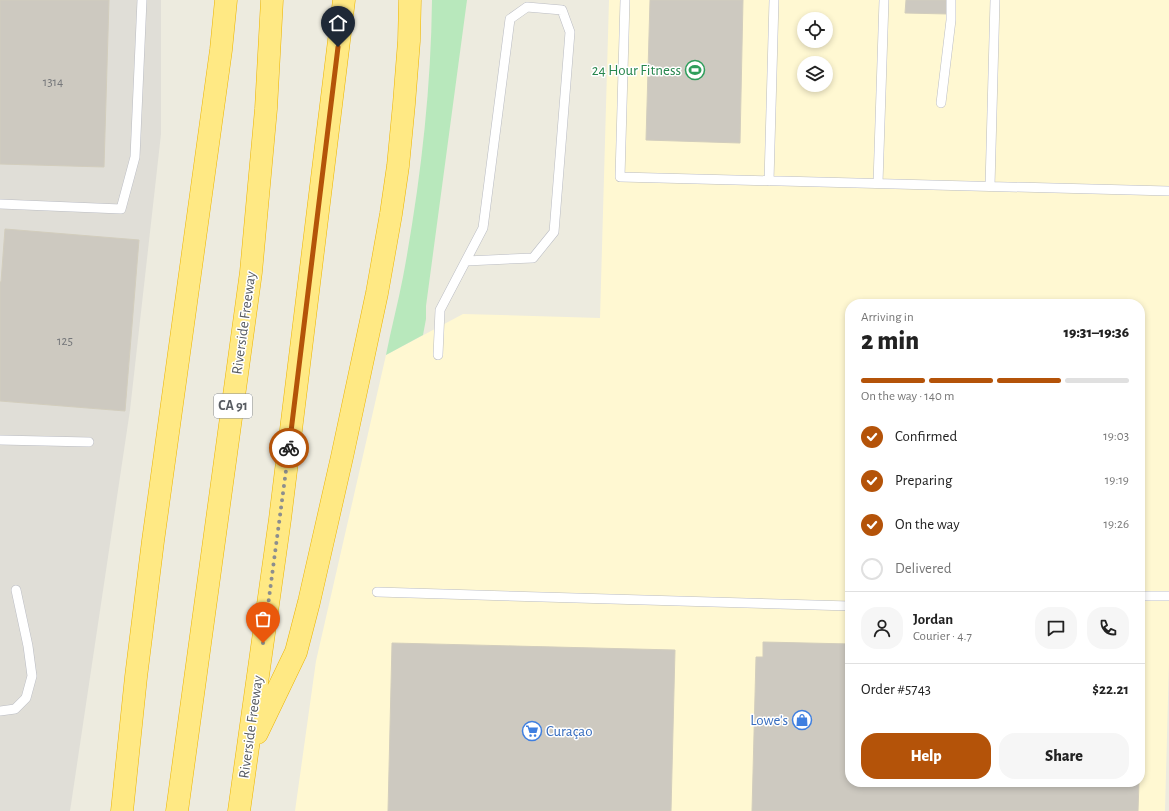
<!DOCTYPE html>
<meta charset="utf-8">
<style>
:root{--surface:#fff;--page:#f6f6f6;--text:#222;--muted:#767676;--line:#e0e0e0;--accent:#b45309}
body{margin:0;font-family:"Alegreya Sans",sans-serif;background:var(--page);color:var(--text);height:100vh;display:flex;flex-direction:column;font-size:15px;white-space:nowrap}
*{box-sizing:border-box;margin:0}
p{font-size:13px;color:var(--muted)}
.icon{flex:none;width:22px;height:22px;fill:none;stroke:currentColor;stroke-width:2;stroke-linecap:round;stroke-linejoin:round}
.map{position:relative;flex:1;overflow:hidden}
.drawer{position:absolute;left:845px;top:299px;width:300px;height:488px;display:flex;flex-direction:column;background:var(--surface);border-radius:16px;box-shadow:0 2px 6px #0003}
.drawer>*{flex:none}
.controls{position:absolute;left:797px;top:12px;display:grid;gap:8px}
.controls a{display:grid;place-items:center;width:36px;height:36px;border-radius:50%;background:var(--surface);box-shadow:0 2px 6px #0003;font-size:20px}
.pin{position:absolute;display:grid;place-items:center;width:34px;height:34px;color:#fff;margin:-41px -17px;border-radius:50% 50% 50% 0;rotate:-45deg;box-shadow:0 0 4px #0007}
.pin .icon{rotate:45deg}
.courier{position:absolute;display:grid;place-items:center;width:40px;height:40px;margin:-20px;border:3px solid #b45309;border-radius:50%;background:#fff;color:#222;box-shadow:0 1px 5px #0007}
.headline em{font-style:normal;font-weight:800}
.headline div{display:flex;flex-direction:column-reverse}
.headline{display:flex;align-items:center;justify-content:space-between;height:68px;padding:0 16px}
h1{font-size:26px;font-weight:800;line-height:30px}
.bar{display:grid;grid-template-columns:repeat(4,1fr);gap:6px 4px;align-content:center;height:48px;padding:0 16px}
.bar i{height:5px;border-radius:3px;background:var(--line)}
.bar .on{background:var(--accent)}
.bar p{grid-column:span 4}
.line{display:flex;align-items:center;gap:10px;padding:0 16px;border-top:1px solid var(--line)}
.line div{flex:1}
.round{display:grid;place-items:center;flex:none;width:42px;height:42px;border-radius:16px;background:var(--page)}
ol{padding:0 16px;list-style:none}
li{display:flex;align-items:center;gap:12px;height:44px}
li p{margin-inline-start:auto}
li .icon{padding:4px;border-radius:50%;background:var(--accent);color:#fff;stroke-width:4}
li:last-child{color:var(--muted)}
li i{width:22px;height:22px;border:2px solid var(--line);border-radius:50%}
.cta{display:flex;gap:8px;margin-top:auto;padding:8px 16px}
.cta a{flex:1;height:46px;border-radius:16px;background:var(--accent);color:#fff;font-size:16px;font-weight:800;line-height:46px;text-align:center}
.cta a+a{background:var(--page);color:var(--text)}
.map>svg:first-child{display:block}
.commercial{fill:#fff8d2;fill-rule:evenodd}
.industrial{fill:#e0ded7}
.green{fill:#b8e8bc}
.building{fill:#cdc9c0;stroke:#d2cdbd}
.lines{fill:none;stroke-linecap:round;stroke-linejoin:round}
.service-casing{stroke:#babcc3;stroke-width:10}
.motorway-casing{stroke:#ecb400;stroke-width:23}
.service{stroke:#fff;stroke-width:9}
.motorway{stroke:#ffe984;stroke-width:22}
.done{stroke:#8c8e8e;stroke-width:4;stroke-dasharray:0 7.2}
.route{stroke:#b45309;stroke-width:5}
.labels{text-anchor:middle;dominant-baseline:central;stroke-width:3;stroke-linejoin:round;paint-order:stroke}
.number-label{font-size:13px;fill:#75777a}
.shield{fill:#fff;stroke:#8a8d91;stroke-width:1}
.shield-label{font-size:14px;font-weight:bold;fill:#585c62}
.leisure-label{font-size:15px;fill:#27864d;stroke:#fff;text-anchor:end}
.street-label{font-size:15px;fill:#585c62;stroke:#fff}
.shop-label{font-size:15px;fill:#366cbe;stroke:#fff;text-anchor:end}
</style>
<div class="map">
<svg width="1169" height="811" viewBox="0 0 1169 811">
<rect width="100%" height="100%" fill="#edebdf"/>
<!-- commercial -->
<path class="commercial" d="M 609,0 L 1169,0 L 1169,661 L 1165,811 L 295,811 L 316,661 L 386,355 L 463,314 L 600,318 ZM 804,19 L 826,19 L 826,41 L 804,41 ZM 804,63 L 826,63 L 826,85 L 804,85 ZM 850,304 L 1140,304 L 1140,782 L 850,782 Z"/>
<!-- industrial -->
<path class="industrial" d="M 0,0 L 161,0 L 161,134 L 130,410 L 70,811 L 0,811 Z"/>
<!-- green -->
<path class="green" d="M 432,0 L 467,0 L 426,306 L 426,319 L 423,335 L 386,355 C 391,329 398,303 403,277 C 420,186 431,93 432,0 Z"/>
<!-- building -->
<path class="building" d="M 0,0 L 109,0 L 104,167 L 0,164 Z
M 650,0 L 743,0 L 740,143 L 646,140 Z
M 906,0 L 948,0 L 948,14 L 905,13 Z
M 5,229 L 139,240 L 125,411 L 0,401 L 0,282 L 1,282 Z
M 763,642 L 850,644 L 850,782 L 1139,782 L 1138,811 L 752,811 L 756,657 L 763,657 Z
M 392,643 L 675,650 L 671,811 L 388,811 Z
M 1140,667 L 1142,667 L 1140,736 Z"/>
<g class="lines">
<!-- service casing -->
<g class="service-casing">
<path id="service" d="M 625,0 L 620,177 L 1169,191
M 941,103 L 951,20 L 951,0
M 769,181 L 774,0
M 878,183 L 884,0
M 990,186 L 995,0
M 0,204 L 121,209 L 135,157 L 142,0
M 438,355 L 440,310 L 483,228 L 510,19 L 527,7 L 562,10 L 570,32 L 554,232 L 533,258 L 466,261
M 0,440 L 89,442
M 377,592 L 850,606
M 1140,596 L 1169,596
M 0,711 L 15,709 L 26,698 L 32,676 L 28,646 L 16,590"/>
</g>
<!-- motorway casing -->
<g class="motorway-casing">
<path id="motorway" d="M 257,733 L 296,652 L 309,602 L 342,457 L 377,293 L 391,214 L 398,166 L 404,104 L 409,41 L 410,0
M 122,811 L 136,677 L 153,541 L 221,50 L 226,0
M 177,811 L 251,272 L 266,109 L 272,0
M 239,811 L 280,519 L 344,0"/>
</g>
<!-- service -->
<use href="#service" class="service"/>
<!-- motorway -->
<use href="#motorway" class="motorway"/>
</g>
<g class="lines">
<!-- done -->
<path class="done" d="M 263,643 L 289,448"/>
<!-- route -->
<path class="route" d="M 289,448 L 338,47"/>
</g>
<!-- icons -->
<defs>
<g id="stadium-ring" transform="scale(1)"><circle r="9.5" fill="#fff" stroke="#2e9e5b" stroke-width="1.5"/><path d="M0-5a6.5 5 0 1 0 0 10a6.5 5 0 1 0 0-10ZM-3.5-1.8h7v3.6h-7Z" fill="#2e9e5b"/></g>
<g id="shop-ring" transform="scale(1)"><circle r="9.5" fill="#fff" stroke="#3f7fe0" stroke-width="1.5"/><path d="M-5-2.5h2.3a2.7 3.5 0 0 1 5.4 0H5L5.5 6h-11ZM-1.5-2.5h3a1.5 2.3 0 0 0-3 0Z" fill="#3f7fe0"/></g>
<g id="supermarket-ring" transform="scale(1)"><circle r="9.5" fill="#fff" stroke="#3f7fe0" stroke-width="1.5"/><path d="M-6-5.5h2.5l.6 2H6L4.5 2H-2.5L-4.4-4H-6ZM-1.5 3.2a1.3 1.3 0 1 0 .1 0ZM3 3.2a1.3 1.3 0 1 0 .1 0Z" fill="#3f7fe0"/></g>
</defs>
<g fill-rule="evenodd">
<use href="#stadium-ring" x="695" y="70"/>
<use href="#shop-ring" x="802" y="720"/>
<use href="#supermarket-ring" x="532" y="731"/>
</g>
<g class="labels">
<!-- number labels -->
<g class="number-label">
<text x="53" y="82">1314</text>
<text x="65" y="341">125</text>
</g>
<!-- shield labels -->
<rect class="shield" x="214" y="394" width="38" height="24" rx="3"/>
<g class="shield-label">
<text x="233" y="406">CA 91</text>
</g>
<!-- leisure labels -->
<g class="leisure-label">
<text x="681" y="70">24 Hour Fitness</text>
</g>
<!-- street labels -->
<g class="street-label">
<text transform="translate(244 323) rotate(-82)">Riverside Freeway</text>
<text transform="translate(251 727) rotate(-82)">Riverside Freeway</text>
</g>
<!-- shop labels -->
<g class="shop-label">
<text x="788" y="720">Lowe's</text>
<text x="546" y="731" text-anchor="start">Curaçao</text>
</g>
</g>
</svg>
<div class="controls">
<a><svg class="icon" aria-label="locate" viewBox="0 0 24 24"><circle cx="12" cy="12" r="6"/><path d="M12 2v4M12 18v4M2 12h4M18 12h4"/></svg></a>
<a><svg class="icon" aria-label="layers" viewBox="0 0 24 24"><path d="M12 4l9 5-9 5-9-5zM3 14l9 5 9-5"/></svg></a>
</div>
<div class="pin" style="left:263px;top:643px;background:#ea580c"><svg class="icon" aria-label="bag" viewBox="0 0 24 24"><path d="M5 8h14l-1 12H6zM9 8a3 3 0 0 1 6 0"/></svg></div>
<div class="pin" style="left:338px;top:47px;background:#1f2937"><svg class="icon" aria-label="home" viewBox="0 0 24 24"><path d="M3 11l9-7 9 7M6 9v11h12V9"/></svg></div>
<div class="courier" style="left:289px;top:448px"><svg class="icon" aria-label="bike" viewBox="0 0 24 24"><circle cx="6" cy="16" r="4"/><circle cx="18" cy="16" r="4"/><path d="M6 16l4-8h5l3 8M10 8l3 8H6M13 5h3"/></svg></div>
<section class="drawer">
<div class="headline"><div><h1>2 min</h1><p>Arriving in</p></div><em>19:31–19:36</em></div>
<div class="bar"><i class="on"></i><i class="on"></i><i class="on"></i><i></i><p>On the way · 140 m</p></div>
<ol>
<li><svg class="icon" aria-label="check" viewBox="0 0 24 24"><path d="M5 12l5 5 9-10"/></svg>Confirmed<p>19:03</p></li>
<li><svg class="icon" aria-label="check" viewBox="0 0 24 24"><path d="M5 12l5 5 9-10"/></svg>Preparing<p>19:19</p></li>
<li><svg class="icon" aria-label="check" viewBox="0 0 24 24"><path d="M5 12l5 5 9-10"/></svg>On the way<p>19:26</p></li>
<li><i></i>Delivered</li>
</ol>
<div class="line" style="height:72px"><a class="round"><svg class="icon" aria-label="person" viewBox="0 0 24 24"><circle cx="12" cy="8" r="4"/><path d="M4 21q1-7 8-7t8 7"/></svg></a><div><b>Jordan</b><p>Courier · 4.7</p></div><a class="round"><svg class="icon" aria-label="chat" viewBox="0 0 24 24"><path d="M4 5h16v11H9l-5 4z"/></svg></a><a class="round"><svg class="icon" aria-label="phone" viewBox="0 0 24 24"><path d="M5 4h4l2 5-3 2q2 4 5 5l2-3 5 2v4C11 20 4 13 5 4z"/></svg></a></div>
<div class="line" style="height:52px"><div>Order #5743</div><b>$22.21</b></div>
<div class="cta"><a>Help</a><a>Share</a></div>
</section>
</div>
